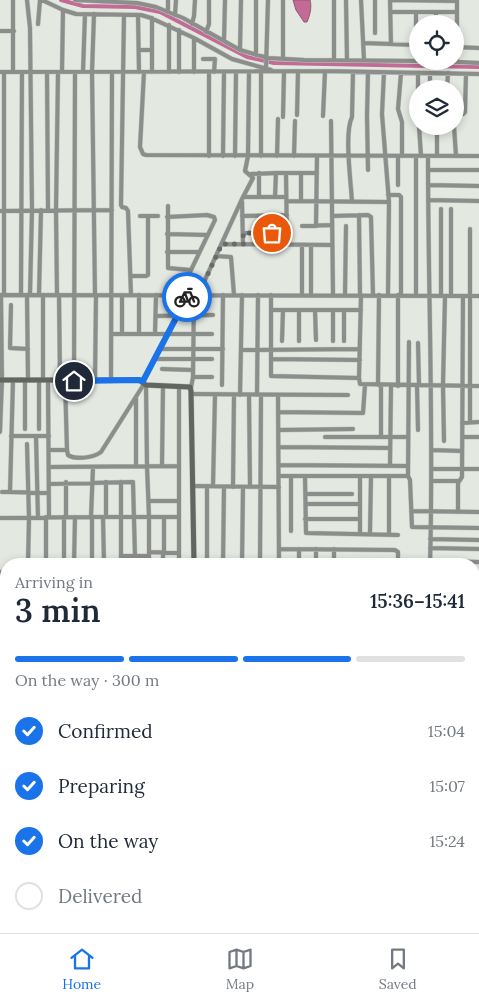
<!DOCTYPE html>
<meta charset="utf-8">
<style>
:root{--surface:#fff;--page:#f2f2f3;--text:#1f2937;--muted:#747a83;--line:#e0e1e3;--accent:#1a73e8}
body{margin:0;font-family:Lora,serif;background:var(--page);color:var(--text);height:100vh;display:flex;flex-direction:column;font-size:19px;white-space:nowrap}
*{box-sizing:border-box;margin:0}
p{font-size:16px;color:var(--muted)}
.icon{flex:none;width:28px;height:28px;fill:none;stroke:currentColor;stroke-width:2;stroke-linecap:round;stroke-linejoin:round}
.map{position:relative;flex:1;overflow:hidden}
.side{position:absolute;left:0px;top:558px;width:480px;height:376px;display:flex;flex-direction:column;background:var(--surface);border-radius:20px 20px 0 0;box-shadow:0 2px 8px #0003}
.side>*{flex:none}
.fabs{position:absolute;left:409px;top:15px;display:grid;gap:10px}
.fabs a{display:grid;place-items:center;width:55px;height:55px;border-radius:50%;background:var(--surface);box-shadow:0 2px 8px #0003;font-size:25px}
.pin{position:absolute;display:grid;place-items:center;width:42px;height:42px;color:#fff;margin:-21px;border:2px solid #fff;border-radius:50%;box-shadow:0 1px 5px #0007}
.courier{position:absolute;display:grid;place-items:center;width:50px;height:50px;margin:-25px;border:4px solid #1a73e8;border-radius:50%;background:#fff;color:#222;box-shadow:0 1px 6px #0007}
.summary em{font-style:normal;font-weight:600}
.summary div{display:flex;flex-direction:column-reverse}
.summary{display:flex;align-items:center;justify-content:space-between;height:85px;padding:0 15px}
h1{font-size:32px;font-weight:600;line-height:38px}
.bar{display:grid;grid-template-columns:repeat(4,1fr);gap:8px 5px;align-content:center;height:60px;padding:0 15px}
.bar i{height:6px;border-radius:4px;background:var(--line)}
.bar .active{background:var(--accent)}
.bar p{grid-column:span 4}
ol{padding:0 15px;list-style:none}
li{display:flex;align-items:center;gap:15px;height:55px}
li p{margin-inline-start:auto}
li .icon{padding:5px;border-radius:50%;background:var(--accent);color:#fff;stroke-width:4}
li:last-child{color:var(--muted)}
li i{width:28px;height:28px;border:2px solid var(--line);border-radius:50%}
.dock{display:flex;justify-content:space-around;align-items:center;height:70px;border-top:1px solid var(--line);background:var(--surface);font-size:14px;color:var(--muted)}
.dock a{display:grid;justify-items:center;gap:2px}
.dock .active{color:var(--accent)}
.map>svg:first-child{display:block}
.water{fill:#c16b96;stroke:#925774}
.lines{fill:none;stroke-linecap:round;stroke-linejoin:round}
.canal{stroke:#c16b96;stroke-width:4}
.street-casing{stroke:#c1c5bf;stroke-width:5}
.secondary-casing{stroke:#c1c5bf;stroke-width:6}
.street{stroke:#8c8e8b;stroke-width:4}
.secondary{stroke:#626560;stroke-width:5}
.done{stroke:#686b67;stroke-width:5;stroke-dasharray:0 9}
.route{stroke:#1a73e8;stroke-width:6}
</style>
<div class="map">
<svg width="479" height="933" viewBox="0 0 479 933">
<rect width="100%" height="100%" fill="#e3e8e1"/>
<!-- water -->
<path class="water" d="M 293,0 L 310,0 C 312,7 310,15 307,22 L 304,22 L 296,10 Z"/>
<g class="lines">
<!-- canal -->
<path class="canal" d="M 61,0 L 83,6 L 135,7 L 160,12 L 247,57 L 274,63 L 479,67"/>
<!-- street casing -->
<g class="street-casing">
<path id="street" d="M 27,0 L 30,28 L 32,210 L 30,295
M 42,0 L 63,10 L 76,14 L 141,15 L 151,18 L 194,38 L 232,59 L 271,70
M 75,0 L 137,3 L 156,7 L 183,18 L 240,50 L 268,58 L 304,60 L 418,61
M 168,0 L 168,12
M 256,0 L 256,55
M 283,0 L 283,59
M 346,0 L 347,60
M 361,0 L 364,60
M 390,0 L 457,1
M 390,0 L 391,44
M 391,12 L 457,12
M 416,12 L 416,61
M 436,12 L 436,24
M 94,14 L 92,72 L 95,295
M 124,15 L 121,205 L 122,207 L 126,208 L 128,211 L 131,295
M 138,15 L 139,72
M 175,15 L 176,0
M 152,18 L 152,72
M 38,24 L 40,0
M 192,24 L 194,16 L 195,0
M 169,25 L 169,72
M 179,30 L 179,72
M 0,31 L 14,31
M 206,32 L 209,24 L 209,0
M 375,33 L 375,0
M 194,38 L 194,72
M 224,41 L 225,0
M 363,43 L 418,45
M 455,47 L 479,48
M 139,50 L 152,50
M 240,50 L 241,0
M 203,59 L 215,59 L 214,72
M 334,60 L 334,0
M 439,61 L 479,63
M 457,62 L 457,0
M 266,69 L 268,0
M 0,72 L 325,71 L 479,74
M 13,72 L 13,0
M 47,72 L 48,210
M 62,72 L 63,10
M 83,72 L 85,14
M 144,72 L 140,147 L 143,154 L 146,155 L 479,156
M 209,72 L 209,156
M 368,72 L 367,116 L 368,170
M 384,72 L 382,114 L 389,202 L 388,295
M 401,73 L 398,109 L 402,122 L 402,156
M 430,89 L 430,73
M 447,89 L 448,73
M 418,114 L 418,73
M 455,114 L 463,114 L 465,112 L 466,74
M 297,115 L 298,71
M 323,116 L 325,71
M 283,117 L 284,72
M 331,121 L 333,295
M 419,126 L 421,156
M 437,126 L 437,156
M 454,126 L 456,156
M 223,156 L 224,73
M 235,156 L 236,73
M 261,156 L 261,72
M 277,156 L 278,119
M 294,156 L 295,121
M 416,156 L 416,296
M 428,156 C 428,292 434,428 430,564
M 428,170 L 479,170
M 286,173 L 287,245
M 301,173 L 301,201
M 251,174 L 276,173
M 398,185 L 398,156
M 428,185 L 479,186
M 388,195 L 399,195 L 401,197 L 401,296
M 243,197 L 286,197
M 259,197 L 259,173
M 275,197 L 276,173 L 317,173
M 428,200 L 479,201
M 242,201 L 243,244
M 287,201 L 389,202
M 352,202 C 351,182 344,133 352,117 L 353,72
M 168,206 L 168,268 L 190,270
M 441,209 L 441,296
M 451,209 L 451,296
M 0,211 L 112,210
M 359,215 L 360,295
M 140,216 L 158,216
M 242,216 L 287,215
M 332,216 L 368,215 L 371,217 L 373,295
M 167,217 L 207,215 L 214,217 L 215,220 L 179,295
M 302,226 L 332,225
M 316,226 L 317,156
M 243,233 L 287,233
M 167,234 L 208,235
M 222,244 L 332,245
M 302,245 L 302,295
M 311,245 L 311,295
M 167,252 L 198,252
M 216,256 L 231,257 L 234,295
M 131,276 L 146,276 L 148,275 L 148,216
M 0,295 L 479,296
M 4,295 L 4,72
M 21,295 L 22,72
M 27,295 L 28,380
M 39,295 L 41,210
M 43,295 L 43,380
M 57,295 L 56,210 L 58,72
M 59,295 L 60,380
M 139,295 L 139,334
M 198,295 L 242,199 L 253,178 L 245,171 L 248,156 L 249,72
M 271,295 L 271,376 L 359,378
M 345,295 L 346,226
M 361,295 L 359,378 L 360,384 L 479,386
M 398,295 L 398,386
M 11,305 L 10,348 L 28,349
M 271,310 L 361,310
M 299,310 L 299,341
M 315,310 L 316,340
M 333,310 L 333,341
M 156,316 L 213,315
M 112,334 L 212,334
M 122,334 L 122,295
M 155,334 L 156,295
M 282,341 L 283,310
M 344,341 L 344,310
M 418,343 L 419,385
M 160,349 L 223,349
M 241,350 L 360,349
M 154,359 L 212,359
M 271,359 L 360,360
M 162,369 L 193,370
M 193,377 L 212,377
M 13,380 L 10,492 L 49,493
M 25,380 L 25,429
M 39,380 L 39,429
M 48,380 L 49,517
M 65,381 L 67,450 L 68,455 C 75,460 93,458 101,452 L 144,384
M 74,381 L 75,72
M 95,381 L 96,295
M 111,381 L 112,72
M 143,381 L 188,295
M 146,385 L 147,466 L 149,517 L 149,564
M 222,385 L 223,295
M 378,385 L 379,295
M 381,385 L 381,437
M 417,385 L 418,430
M 191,388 L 193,377 L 194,295
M 191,394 L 348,395
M 240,395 L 242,295
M 249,395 L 250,487
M 257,395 L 258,295
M 278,395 L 279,564
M 136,398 L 136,466
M 278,412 L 363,413 L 365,385
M 470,422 L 470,229
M 462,423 L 479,422
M 279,430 L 353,429
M 0,432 L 2,380 L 1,295
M 11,436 L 49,436
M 36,436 L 38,518
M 325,437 L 408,437
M 462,437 L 479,437
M 444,441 L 443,385 L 445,296
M 27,444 L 29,518 L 28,564
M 279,447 L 390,448
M 49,450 L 67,450
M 431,450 L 462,451
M 279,465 L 408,466
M 162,466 L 163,386
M 390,466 L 391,386
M 49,467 L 179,466
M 431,469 L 479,469
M 279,476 L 408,476 L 410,480 L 412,527 L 479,528
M 305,476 L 306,533 L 398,535
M 408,476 L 409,342
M 431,481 L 458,481
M 106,482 L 106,517
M 49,484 L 133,482 L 135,556
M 193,486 L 279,487
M 207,486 L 207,564
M 213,486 L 215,395
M 233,487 L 234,395
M 2,492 L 10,492
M 306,494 L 352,494
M 149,501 L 179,501
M 306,504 L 360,504
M 411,511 L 479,512
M 458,512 L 458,483 L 462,477 L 463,296
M 64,517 L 64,564
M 66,517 L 66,482
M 91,517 L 93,467
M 92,517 L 179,517
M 103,517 L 104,564
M 164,517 L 164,553
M 0,518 L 92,517 L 92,564
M 305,519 L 360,519
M 291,531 L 291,476
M 360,533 L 360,476
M 370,533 L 371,476
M 389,534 L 389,477
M 430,539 L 479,540
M 430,548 L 479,549
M 279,549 L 395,550 L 398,552 L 398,564
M 316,549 L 316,564
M 334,549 L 334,564
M 149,552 L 179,553
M 163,553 L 163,564
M 121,556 L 148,556
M 430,561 L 479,562
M 242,563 L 249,564
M 46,564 L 46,517
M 74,564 L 75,517
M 121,564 L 121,482
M 179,564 L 179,386
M 223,564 L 224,487
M 242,564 L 243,487
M 260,564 L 261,395
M 299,564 L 299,549
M 0,572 L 6,572
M 474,576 L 479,576
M 474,587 L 479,588
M 474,600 L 479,600
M 0,660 L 6,658
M 474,674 L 479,675
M 0,693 L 6,693
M 0,711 L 6,711
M 474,720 L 479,720
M 0,733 L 6,733
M 474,744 L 479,744
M 1,747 L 6,747
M 0,757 L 6,757
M 0,776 L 6,776
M 0,788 L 6,788
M 0,801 L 5,820 L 0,821
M 477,829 L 477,801 L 479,799
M 0,840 L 6,840
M 474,870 L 479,870
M 0,897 L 6,897
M 159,928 L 159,933
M 260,928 L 260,933
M 343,928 L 343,930
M 20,930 L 74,931
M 353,931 L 353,928
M 110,933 L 110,928
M 245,933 L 246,928
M 276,933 L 276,928
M 292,933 L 292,928
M 304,933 L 305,928
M 318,933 L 318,928
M 328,933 L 329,928"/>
</g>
<!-- secondary casing -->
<g class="secondary-casing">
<path id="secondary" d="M 0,380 L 139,380 L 146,385 L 190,387 L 191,391 L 194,564
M 474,617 L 479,617
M 0,850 L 6,876
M 474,924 L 479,918
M 19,928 L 21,933
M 466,933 L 470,928"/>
</g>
<!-- street -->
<use href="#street" class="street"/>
<!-- secondary -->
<use href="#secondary" class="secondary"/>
</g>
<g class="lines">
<!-- done -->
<path class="done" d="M 187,297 L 188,295 L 198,295 L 222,244 L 244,244 L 243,233 L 272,233"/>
<!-- route -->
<path class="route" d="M 74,381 L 139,380 L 143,381 L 187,297"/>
</g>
</svg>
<div class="fabs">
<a><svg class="icon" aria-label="locate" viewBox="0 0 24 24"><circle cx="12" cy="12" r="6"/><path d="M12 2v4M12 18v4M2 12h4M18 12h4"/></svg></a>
<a><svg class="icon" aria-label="layers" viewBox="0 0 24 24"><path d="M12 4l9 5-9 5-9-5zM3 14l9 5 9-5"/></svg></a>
</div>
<div class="pin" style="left:272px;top:233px;background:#ea580c"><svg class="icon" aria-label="bag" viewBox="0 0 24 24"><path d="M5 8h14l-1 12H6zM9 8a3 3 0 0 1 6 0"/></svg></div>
<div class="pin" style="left:74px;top:381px;background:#1f2937"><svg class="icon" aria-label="home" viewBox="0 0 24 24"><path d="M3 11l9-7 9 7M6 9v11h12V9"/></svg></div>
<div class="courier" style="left:187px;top:297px"><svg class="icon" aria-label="bike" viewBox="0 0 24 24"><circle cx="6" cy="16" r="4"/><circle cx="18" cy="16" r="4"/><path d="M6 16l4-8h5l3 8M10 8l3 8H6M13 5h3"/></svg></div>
<section class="side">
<div class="summary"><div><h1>3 min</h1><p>Arriving in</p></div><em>15:36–15:41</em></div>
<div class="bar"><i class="active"></i><i class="active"></i><i class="active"></i><i></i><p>On the way · 300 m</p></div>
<ol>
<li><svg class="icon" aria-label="check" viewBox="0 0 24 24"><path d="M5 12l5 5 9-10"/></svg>Confirmed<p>15:04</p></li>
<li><svg class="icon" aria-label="check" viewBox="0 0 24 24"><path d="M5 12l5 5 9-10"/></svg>Preparing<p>15:07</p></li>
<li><svg class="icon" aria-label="check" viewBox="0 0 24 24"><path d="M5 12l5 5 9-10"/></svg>On the way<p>15:24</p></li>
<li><i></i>Delivered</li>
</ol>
</section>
</div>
<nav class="dock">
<a class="active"><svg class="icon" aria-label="home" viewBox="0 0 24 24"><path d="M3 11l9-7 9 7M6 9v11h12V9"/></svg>Home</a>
<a><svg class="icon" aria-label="map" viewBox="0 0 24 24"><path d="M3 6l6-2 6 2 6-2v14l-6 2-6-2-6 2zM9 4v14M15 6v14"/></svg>Map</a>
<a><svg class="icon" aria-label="saved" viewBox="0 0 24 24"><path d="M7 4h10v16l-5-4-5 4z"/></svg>Saved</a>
</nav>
